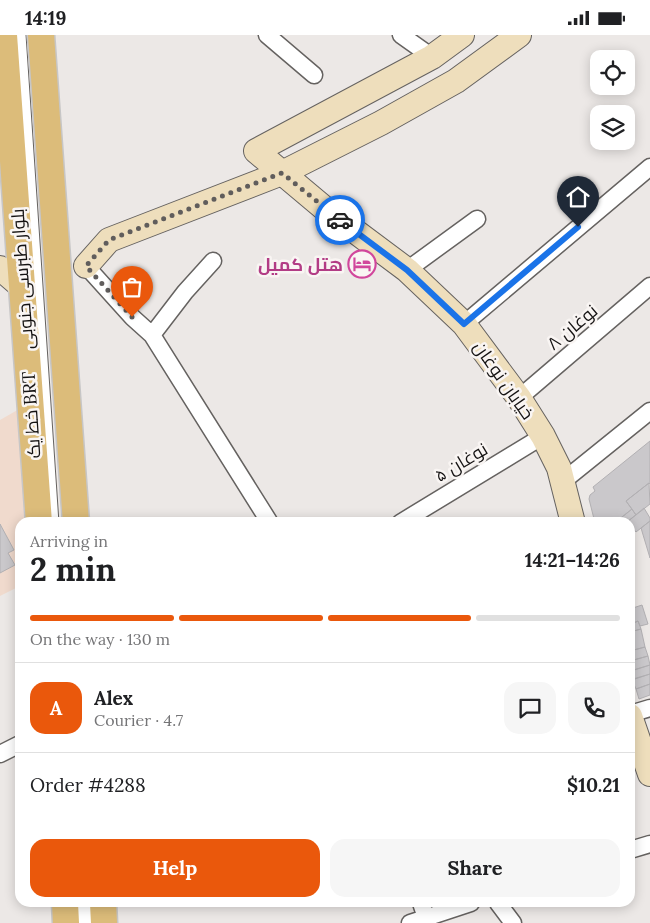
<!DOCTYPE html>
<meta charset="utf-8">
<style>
:root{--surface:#fff;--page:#f6f6f6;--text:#202124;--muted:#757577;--line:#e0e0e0;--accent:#ea580c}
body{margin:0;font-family:Lora,Cairo,serif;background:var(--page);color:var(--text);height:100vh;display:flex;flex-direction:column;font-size:19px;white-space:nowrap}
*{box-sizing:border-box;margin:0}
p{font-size:16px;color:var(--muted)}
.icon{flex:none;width:28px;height:28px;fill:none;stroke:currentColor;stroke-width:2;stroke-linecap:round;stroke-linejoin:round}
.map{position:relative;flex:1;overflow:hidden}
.panel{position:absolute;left:15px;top:482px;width:620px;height:390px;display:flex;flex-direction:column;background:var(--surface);border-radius:15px;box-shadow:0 2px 12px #0003}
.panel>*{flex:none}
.fabs{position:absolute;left:590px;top:15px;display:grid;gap:10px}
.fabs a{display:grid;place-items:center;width:45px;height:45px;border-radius:10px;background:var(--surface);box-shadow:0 2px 12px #0003;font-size:25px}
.pin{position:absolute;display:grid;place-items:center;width:42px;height:42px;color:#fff;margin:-51px -21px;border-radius:50% 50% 50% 0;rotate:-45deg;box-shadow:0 0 5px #0007}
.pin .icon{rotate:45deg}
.courier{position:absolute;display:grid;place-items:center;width:50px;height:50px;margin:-25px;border:4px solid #1a73e8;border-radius:50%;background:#fff;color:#222;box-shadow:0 1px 6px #0007}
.summary em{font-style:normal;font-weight:700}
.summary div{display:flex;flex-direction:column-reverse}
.summary{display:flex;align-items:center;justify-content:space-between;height:85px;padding:0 15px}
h1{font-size:32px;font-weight:700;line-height:38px}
.bar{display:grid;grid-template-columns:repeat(4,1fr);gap:8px 5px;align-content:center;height:60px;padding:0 15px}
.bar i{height:6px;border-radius:4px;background:var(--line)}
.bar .selected{background:var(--accent)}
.bar p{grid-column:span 4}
.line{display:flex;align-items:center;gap:12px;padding:0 15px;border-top:1px solid var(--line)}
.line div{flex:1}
.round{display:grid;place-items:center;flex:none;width:52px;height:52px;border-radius:15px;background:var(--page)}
.button{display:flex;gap:10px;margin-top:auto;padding:10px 15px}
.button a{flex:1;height:58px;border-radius:15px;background:var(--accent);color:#fff;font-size:20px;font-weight:700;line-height:58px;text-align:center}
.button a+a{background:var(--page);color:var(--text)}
.status{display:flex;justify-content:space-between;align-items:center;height:35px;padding:0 25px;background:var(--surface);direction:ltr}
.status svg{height:14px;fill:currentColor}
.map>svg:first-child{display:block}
.medical{fill:#f0dacd}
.building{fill:#cac8cb;stroke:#b2b0b3}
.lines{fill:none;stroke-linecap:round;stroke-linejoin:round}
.lane-casing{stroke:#656260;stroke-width:11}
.street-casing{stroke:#656260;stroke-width:19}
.secondary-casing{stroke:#656260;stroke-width:26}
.primary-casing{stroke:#c7c6c6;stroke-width:29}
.lane{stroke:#fff;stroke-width:9}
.street{stroke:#fff;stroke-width:16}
.secondary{stroke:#eedebc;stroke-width:24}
.primary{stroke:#dcbc7a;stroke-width:26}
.done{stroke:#605d5c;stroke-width:5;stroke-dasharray:0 9}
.route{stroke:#1a73e8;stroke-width:6}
.labels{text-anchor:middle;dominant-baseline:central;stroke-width:5;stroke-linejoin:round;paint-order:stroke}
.hotel-label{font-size:18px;font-weight:bold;fill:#b23c85;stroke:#f9f5f3;text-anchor:end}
.street-label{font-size:18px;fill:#141212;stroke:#f9f5f3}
</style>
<div class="status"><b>14:19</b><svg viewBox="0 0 49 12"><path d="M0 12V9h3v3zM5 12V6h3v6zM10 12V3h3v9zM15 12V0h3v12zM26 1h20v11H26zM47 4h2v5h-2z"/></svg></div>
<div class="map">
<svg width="650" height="888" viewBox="0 0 650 888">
<rect width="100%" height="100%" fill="#ece8e6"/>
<!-- medical -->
<path class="medical" d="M 21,373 L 28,487 L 20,488 L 20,551 L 0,561 L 0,385 Z"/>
<!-- building -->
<path class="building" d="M 650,406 L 650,449 L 649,448 L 626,466 L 632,474 L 617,486 L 618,488 L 595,488 L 589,464 L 590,460 L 595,456 L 593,452 Z
M 649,448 L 650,469 L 636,480 L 626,466 Z
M 644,473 L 650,483 L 650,486 L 636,497 L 630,490 L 630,488 L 627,487 Z
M 632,474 L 636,480 L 627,487 L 617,486 Z
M 650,486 L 650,523 L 641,493 Z
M 0,489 L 14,515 L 8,518 L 15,530 L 0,538 Z
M 642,570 L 648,589 L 640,591 L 638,586 L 633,588 L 632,583 L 630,583 L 630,574 Z
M 638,586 L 641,594 L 630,597 L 630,590 Z
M 641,594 L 645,612 L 630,616 L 630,597 Z
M 645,612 L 648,621 L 630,626 L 630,616 Z
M 648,621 L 650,630 L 630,636 L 630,626 Z
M 650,630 L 650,639 L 633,644 L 631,636 Z
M 650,639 L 650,649 L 636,654 L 632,645 Z
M 650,649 L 650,660 L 639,664 L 636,654 Z"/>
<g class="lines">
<!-- lane casing -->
<g class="lane-casing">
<path id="lane" d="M 21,0 L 54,488
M 80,868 L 82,888
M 89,868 L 90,888"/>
</g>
<!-- street casing -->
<g class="street-casing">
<path id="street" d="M 267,0 L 314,40
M 401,0 L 432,22
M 86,231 L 132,282 L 152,300 L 270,488
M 407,235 L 477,184
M 464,289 L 650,132
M 152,300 L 185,257 L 213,226
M 519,363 L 650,251
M 562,447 L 650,376
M 400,488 L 543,401
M 630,679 L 650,673
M 0,719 L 20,709
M 630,815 L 650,809
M 421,868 L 426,883
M 498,868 L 513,888
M 410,888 L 471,868"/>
</g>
<!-- secondary casing -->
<g class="secondary-casing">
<path id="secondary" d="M 462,0 L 432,22 L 256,116 L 324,173 L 407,235 L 464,289 L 519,363 L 543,401 L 559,433 L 573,488
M 86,231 L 109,205 L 282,138 L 381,88 L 456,46 L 519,0
M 0,233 L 23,253
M 630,681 L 650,739"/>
</g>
<!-- primary casing -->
<g class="primary-casing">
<path id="primary" d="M 4,0 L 39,488
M 41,0 L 76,488
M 65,868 L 66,888
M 103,868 L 104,888"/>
</g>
<!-- lane -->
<use href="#lane" class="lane"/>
<!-- street -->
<use href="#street" class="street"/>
<!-- secondary -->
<use href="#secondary" class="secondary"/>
<!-- primary -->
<use href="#primary" class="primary"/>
</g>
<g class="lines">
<!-- done -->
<path class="done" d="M 132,282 L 86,231 L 109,205 L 282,138 L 340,185"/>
<!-- route -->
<path class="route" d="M 340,185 L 407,235 L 464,289 L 578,192"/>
</g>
<!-- icons -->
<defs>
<g id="hotel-ring" transform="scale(1.4375)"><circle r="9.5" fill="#f9f5f3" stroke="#d1479c" stroke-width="1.5"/><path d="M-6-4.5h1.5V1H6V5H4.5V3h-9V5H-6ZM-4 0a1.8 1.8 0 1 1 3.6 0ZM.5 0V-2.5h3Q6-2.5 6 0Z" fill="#d1479c"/></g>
</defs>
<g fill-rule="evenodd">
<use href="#hotel-ring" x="362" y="229"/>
</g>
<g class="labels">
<!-- hotel labels -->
<g class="hotel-label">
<text x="343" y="229">هتل کمیل</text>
</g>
<!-- street labels -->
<g class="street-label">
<text transform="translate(22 244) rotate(-94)">بلوار طبرسی جنوبی</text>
<text transform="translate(572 292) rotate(-40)">نوغان ۸</text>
<text transform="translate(504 345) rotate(55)">خیابان نوغان</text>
<text transform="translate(31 380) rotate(-94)">خط یک BRT</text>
<text transform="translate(461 427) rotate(-31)">نوغان ۵</text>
</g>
</g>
</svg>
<div class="fabs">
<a><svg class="icon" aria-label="locate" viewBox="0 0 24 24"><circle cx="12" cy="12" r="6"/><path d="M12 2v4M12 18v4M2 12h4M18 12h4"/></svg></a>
<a><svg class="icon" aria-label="layers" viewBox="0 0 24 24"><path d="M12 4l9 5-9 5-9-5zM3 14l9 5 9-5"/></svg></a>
</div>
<div class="pin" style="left:132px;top:282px;background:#ea580c"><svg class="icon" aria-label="bag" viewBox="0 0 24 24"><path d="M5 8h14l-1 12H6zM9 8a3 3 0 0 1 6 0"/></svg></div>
<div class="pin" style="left:578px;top:192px;background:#1f2937"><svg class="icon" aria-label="home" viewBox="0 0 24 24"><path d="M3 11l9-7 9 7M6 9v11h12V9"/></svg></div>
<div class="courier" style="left:340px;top:185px"><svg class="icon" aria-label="car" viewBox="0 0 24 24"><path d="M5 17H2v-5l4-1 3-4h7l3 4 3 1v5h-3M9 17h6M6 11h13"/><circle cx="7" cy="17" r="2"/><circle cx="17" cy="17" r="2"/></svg></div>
<section class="panel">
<div class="summary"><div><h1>2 min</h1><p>Arriving in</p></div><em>14:21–14:26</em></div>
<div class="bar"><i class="selected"></i><i class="selected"></i><i class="selected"></i><i></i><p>On the way · 130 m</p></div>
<div class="line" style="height:90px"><b class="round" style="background:var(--accent);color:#fff">A</b><div><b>Alex</b><p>Courier · 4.7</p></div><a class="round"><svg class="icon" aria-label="chat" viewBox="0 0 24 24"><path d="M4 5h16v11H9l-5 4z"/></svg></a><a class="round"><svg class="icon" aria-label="phone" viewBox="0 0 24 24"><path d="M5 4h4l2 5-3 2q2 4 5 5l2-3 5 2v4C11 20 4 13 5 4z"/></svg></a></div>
<div class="line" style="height:65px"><div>Order #4288</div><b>$10.21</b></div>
<div class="button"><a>Help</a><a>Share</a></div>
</section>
</div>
